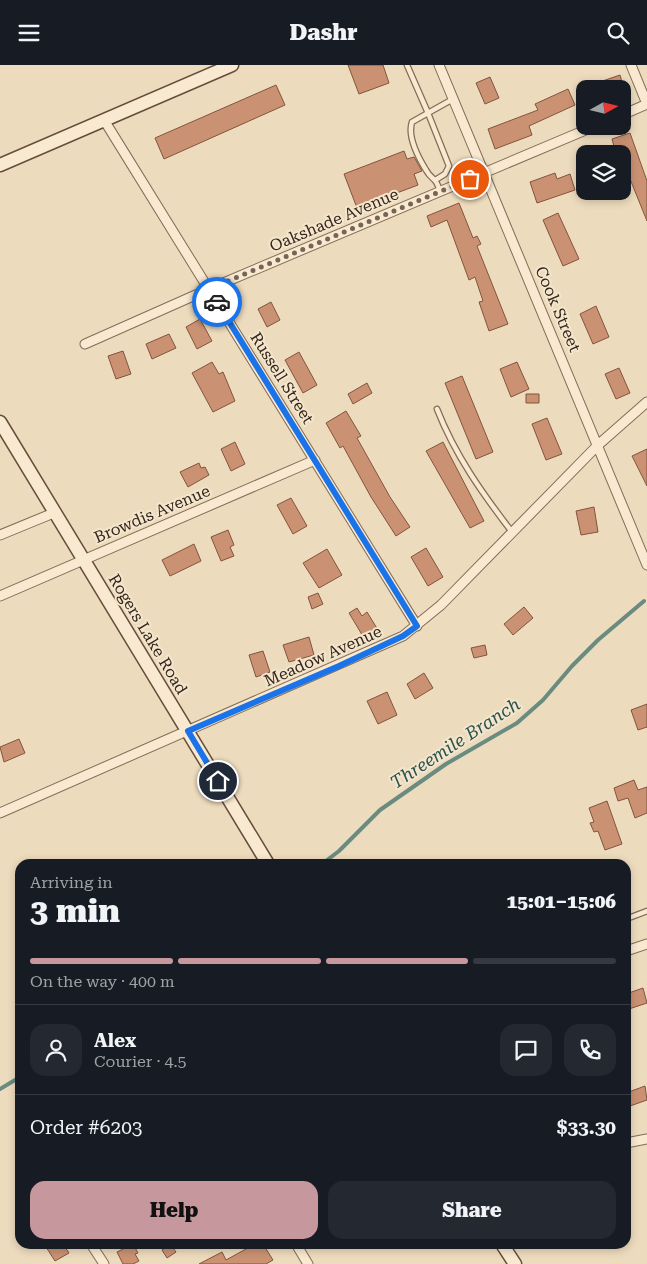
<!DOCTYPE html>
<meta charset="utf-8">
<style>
:root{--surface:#171b24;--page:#242831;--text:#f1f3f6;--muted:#9ea1a6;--line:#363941;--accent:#c6989d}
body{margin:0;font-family:"Roboto Serif",serif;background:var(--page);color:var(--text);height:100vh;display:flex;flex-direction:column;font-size:19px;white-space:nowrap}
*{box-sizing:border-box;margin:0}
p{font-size:16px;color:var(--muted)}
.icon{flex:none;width:28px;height:28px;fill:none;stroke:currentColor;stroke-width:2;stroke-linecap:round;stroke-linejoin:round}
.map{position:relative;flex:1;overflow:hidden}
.sheet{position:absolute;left:15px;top:794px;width:616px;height:390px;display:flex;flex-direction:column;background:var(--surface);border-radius:15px;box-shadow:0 2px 8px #0003}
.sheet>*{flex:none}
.needle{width:32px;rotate:82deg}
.buttons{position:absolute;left:576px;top:15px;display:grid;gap:10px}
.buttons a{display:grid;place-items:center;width:55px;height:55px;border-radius:10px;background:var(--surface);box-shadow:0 2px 8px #0003;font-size:25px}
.pin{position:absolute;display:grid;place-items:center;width:42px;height:42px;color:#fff;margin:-21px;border:2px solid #fff;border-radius:50%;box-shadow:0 1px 5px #0007}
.courier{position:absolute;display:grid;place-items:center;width:50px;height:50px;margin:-25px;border:4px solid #1a73e8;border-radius:50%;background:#fff;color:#222;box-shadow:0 1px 6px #0007}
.head em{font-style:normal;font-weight:800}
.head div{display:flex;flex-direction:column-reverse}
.head{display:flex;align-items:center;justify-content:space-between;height:85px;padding:0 15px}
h1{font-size:32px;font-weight:800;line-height:38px}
.bar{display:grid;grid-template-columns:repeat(4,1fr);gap:8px 5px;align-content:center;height:60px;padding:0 15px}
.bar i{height:6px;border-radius:4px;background:var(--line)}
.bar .current{background:var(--accent)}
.bar p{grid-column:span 4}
.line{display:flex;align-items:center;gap:12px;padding:0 15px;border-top:1px solid var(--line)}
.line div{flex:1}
.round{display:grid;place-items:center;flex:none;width:52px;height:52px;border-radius:15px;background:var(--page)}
.action{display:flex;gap:10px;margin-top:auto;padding:10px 15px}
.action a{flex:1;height:58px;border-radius:15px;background:var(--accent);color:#111;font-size:20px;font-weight:800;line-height:58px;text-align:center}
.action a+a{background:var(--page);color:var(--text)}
header{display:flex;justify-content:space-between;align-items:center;height:65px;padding:0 15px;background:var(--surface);font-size:22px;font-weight:800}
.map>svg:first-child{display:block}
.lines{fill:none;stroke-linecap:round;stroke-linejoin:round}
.stream{stroke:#698b80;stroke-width:4}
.building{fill:#ca9273;stroke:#83543d}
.lane-casing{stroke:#846c57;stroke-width:7}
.street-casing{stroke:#846c57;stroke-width:11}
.secondary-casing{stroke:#654d3a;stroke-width:15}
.lane{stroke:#f8e9d0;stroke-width:4.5}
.street{stroke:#f8e9d0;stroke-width:9}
.secondary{stroke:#f8e9d0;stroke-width:12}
.done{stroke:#746554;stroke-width:5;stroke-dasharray:0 9}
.route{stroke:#1a73e8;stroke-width:6}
.labels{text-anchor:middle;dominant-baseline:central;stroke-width:4;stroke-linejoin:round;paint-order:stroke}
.street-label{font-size:16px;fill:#33251b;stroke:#f4e6cc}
.water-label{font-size:18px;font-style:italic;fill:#2a534e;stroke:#f4e6cc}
</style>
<header><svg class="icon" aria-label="menu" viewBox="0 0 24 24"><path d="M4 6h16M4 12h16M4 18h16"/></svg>Dashr<svg class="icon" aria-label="search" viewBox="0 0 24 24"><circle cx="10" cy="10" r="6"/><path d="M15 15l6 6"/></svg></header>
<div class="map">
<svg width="647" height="1199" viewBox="0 0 647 1199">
<rect width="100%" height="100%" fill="#eddbbd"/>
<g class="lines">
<!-- stream -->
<path class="stream" d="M 322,799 L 339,786 L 380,745 L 446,699 L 517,658 L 543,635 L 572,601 L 598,575 L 644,536
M 0,1024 L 20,1012"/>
</g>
<!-- building -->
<path class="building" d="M 348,0 L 383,0 L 389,18 L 359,29 Z
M 620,10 L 624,24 L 585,24 L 585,22 Z
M 490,12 L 499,33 L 485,39 L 476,18 Z
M 276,20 L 285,40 L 164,94 L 155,73 Z
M 568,24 L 575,40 L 529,61 L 532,70 L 495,84 L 488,64 L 538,45 L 535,39 Z
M 630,68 L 647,116 L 647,156 L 630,114 L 622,117 L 622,89 L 616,89 L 612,74 Z
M 404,86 L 407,94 L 414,92 L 422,106 L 414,109 L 418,120 L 357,143 L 344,109 Z
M 555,108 L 557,114 L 570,109 L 575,125 L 537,138 L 530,117 Z
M 459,138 L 473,173 L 477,171 L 481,179 L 477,181 L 508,259 L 489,266 L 479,237 L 483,236 L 475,212 L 469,215 L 447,155 L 431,162 L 427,151 Z
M 558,148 L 579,194 L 563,201 L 543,155 Z
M 271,237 L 280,255 L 267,262 L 258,244 Z
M 596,241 L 609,272 L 593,279 L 580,249 Z
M 200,254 L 212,276 L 197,284 L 186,262 Z
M 169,269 L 176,283 L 152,294 L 146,279 Z
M 123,286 L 131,309 L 116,314 L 108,291 Z
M 299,287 L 317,320 L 303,328 L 285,295 Z
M 212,297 L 219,309 L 223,307 L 235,336 L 213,347 L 192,308 Z
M 517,297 L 529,324 L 511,332 L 500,304 Z
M 619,303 L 630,328 L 616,334 L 605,309 Z
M 462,311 L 493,387 L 476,394 L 445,318 Z
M 367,318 L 372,328 L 353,339 L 348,329 Z
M 526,329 L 539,329 L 539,338 L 526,338 Z
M 346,346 L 361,371 L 357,373 L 390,432 L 410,462 L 396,471 L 371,432 L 343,381 L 340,383 L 326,358 Z
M 547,353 L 562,389 L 546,395 L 532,359 Z
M 235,377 L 245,399 L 231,406 L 221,384 Z
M 443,377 L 484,456 L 470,463 L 426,386 Z
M 647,384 L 647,421 L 632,391 Z
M 199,398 L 201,403 L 205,402 L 209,410 L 188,422 L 180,407 Z
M 291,433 L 307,461 L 293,469 L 277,440 Z
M 594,442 L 598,467 L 581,470 L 576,446 Z
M 228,465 L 234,480 L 230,482 L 234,491 L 221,496 L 211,472 Z
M 194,479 L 201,496 L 170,511 L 162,495 Z
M 426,483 L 443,512 L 428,521 L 411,492 Z
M 327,484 L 342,510 L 319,523 L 303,498 Z
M 318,528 L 323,539 L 312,544 L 308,532 Z
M 524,542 L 533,553 L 513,570 L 504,559 Z
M 357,543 L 362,551 L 367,547 L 378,565 L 364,573 L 349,548 Z
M 309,572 L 314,590 L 289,597 L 283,580 Z
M 485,580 L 487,590 L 474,593 L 471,583 Z
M 263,586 L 270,607 L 256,612 L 249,590 Z
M 424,608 L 433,623 L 415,634 L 407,619 Z
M 387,627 L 397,650 L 378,659 L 367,636 Z
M 647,639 L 647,662 L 638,665 L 631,645 Z
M 19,674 L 25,688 L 4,697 L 0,682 Z
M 634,715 L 638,725 L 647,722 L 647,748 L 635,753 L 628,733 L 618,736 L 614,723 Z
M 607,736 L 622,779 L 605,785 L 598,766 L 594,767 L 590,758 L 594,757 L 589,743 Z
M 643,923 L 647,938 L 626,945 L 626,929 Z
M 645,1021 L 647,1035 L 630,1041 L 626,1028 Z
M 52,1179 L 63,1179 L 69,1188 L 55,1196 L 46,1182 Z
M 133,1179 L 138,1188 L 135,1189 L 139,1196 L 133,1199 L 123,1199 L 117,1187 Z
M 170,1179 L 176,1187 L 167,1193 L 162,1185 Z
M 255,1179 L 263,1179 L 273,1195 L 266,1199 L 199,1199 L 222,1187 L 226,1195 Z"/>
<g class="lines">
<!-- lane casing -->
<g class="lane-casing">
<path id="lane" d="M 407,0 L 428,48 L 412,57 C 407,72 418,92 426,105 C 432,116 436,111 440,127
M 437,114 L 445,109 L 449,101 L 428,48 L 453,34
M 437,344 C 455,390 482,428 512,467
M 626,854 L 647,846"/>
</g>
<!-- street casing -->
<g class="street-casing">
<path id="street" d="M 439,0 L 647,500
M 631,0 L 647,39
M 622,50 L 647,39
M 104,55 L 417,561
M 85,279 L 209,224 L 595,61
M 0,470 L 56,447
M 0,531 L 315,395
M 0,748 L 403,571 L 441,540 L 598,380 L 647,337
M 626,886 L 647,879
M 626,1078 L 647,1074
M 91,1179 L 104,1199
M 296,1179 L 308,1199"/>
</g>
<!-- secondary casing -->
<g class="secondary-casing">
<path id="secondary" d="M 0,100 L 232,0
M 0,357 L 268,799
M 502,1179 L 515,1199"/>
</g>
<!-- lane -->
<use href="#lane" class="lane"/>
<!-- street -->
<use href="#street" class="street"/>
<!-- secondary -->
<use href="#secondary" class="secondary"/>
</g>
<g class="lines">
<!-- done -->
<path class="done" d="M 217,237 L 209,224 L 470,114"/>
<!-- route -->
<path class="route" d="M 217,237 L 417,561 L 403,571 L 339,601 L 188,666 L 218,716"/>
</g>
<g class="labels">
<!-- street labels -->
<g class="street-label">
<text transform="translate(334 155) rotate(-23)">Oakshade Avenue</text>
<text transform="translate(558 244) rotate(67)">Cook Street</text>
<text transform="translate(282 313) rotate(58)">Russell Street</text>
<text transform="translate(152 449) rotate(-23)">Browdis Avenue</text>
<text transform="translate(148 569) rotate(59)">Rogers Lake Road</text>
<text transform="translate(323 591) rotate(-24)">Meadow Avenue</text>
</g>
<!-- water labels -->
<g class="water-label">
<text transform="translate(455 678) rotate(-33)">Threemile Branch</text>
</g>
</g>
</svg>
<div class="buttons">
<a><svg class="needle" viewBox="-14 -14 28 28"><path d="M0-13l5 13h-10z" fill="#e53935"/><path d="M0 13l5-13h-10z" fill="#9ea1a6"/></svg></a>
<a><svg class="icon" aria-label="layers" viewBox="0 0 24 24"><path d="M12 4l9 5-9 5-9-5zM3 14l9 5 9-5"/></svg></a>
</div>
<div class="pin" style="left:470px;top:114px;background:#ea580c"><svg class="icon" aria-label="bag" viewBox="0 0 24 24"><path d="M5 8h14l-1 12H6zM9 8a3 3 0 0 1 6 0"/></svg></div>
<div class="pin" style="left:218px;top:716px;background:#1f2937"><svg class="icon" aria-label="home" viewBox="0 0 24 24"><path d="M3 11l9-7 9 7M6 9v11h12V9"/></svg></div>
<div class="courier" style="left:217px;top:237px"><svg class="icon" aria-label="car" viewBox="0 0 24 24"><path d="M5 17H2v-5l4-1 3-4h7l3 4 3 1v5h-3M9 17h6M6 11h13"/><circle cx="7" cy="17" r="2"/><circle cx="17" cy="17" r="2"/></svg></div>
<section class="sheet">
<div class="head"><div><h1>3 min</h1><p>Arriving in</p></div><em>15:01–15:06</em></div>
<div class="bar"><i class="current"></i><i class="current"></i><i class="current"></i><i></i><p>On the way · 400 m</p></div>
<div class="line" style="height:90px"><a class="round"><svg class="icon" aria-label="person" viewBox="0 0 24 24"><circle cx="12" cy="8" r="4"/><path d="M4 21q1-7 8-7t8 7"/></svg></a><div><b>Alex</b><p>Courier · 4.5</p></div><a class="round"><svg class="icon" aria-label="chat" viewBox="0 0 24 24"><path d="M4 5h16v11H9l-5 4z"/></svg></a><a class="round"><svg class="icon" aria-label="phone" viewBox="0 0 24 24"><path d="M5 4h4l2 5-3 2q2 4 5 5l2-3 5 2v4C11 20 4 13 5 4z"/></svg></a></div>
<div class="line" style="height:65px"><div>Order #6203</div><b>$33.30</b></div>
<div class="action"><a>Help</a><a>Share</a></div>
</section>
</div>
